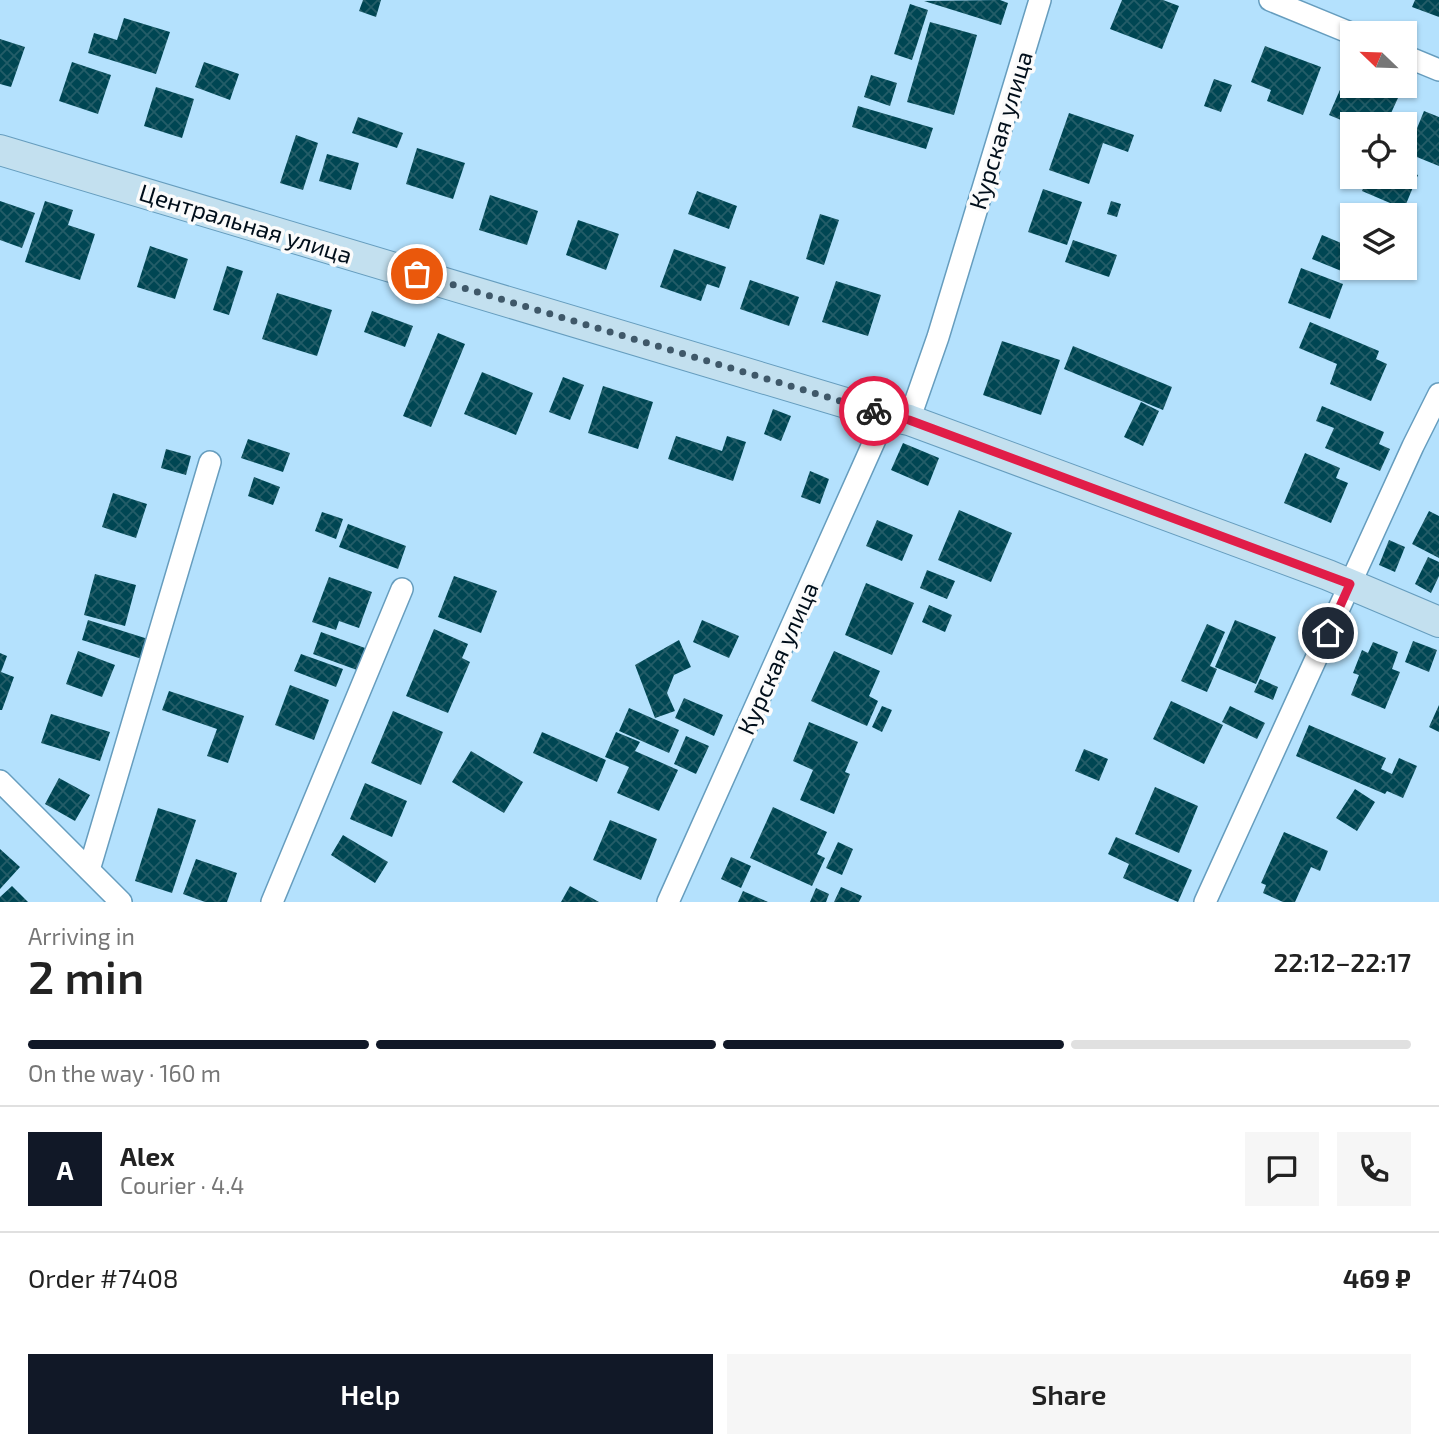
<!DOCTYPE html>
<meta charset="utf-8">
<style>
:root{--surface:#fff;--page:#f6f6f6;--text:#222;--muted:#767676;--line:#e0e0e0;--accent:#111827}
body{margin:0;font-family:"Exo 2",sans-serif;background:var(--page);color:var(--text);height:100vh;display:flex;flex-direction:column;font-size:26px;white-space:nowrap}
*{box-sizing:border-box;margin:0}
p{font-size:23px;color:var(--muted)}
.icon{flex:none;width:38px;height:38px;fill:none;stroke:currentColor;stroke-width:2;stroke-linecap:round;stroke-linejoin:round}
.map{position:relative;height:902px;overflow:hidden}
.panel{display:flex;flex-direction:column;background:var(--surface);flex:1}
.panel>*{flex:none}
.needle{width:46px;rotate:293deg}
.controls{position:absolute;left:1340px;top:21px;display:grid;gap:14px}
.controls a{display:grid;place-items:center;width:77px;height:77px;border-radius:0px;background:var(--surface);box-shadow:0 2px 5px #0004;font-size:35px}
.pin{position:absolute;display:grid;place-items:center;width:60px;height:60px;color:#fff;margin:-30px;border:4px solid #fff;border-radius:50%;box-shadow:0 2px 7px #0007}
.courier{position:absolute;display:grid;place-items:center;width:70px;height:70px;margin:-35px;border:5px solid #e11d48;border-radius:50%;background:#fff;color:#222;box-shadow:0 2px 9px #0007}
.headline em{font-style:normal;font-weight:600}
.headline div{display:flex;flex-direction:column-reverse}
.headline{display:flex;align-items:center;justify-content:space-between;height:119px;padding:0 28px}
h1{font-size:46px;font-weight:600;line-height:52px}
.bar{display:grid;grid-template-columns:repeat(4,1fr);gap:10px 7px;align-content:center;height:84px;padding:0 28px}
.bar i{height:9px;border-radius:5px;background:var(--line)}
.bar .selected{background:var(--accent)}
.bar p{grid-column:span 4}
.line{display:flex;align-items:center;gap:18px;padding:0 28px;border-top:2px solid var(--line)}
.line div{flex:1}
.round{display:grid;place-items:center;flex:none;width:74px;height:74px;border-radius:0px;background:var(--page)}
.cta{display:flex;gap:14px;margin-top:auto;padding:14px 28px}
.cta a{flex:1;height:80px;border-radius:0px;background:var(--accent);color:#fff;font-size:28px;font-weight:600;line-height:80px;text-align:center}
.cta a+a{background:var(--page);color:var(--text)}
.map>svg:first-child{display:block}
.building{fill:url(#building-cross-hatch)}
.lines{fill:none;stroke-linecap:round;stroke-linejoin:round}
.street-casing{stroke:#669dbe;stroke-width:24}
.secondary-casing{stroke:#669dbe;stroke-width:32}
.street{stroke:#fff;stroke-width:21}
.secondary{stroke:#c3e0ef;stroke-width:30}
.done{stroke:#3f5869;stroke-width:7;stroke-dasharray:0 12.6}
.route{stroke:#e11d48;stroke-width:9}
.labels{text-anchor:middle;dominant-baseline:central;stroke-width:7;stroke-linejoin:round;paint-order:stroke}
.street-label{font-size:24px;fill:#000e1a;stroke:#fbfbfb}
</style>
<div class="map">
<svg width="1439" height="902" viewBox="0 0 1439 902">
<defs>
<pattern id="building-cross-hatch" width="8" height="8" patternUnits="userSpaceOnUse" patternTransform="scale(1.75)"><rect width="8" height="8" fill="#004653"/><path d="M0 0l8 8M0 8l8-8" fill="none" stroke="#245d68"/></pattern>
</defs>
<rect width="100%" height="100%" fill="#b4e1fd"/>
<!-- building -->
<path class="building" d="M 363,0 L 381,0 L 376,17 L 359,11 Z
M 1000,0 L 1008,3 L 1001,25 L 924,1 Z
M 1122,0 L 1163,0 L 1179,6 L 1162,49 L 1110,29 Z
M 1415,0 L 1439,0 L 1439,17 L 1412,7 Z
M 910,4 L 928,10 L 912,60 L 894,54 Z
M 124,18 L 170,32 L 156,74 L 88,53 L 94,33 L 117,40 Z
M 930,22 L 977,35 L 954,115 L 907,102 Z
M 0,39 L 25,47 L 11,87 L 0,84 Z
M 1265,46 L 1321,67 L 1303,115 L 1267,101 L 1271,90 L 1251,82 Z
M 72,62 L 111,75 L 98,114 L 59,101 Z
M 204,62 L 239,74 L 230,100 L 195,87 Z
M 871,75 L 897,83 L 890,106 L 864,97 Z
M 1346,76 L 1353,79 L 1353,86 L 1369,86 L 1398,98 L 1386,124 L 1353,125 L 1329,115 Z
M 1214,79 L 1232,85 L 1221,112 L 1204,106 Z
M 156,87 L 194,99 L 182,138 L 144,126 Z
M 858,106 L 933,128 L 926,149 L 852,127 Z
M 1424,111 L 1439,117 L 1439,166 L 1407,153 Z
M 1069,113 L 1134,135 L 1128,152 L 1103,143 L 1089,184 L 1049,170 Z
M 358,117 L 403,133 L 397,148 L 352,133 Z
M 296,135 L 318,143 L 303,190 L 280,183 Z
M 417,148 L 465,163 L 453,199 L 406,184 Z
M 327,154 L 359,163 L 351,190 L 319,181 Z
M 1405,170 L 1418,175 L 1404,209 L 1362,191 L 1368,177 L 1405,177 Z
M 1043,189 L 1082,202 L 1067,245 L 1028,232 Z
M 697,191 L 737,206 L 729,229 L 688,214 Z
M 490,195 L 538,211 L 527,245 L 479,230 Z
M 0,201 L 35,213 L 22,248 L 0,240 Z
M 45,201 L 73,210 L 68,225 L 95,234 L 80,280 L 25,262 Z
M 1111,201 L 1121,204 L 1117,217 L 1107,214 Z
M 820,214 L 839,220 L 824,265 L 806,259 Z
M 578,220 L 619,234 L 606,270 L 566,255 Z
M 1322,235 L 1353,248 L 1353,268 L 1365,268 L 1361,279 L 1312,259 Z
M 1073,240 L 1117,255 L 1109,277 L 1065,262 Z
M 150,246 L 188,259 L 175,299 L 137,287 Z
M 674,249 L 726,267 L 719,288 L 707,284 L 701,301 L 660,287 Z
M 227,266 L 243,271 L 229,315 L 213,310 Z
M 1301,268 L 1343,284 L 1330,319 L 1288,303 Z
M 750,280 L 799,297 L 789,326 L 740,309 Z
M 836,281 L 881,295 L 868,336 L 822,322 Z
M 277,293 L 332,310 L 317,356 L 262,339 Z
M 372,311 L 413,326 L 405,347 L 364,332 Z
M 1310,322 L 1379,351 L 1376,359 L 1387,364 L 1371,401 L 1330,384 L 1337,364 L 1299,348 Z
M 438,333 L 465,344 L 431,427 L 403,416 Z
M 1002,341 L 1060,360 L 1041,415 L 983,395 Z
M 1073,346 L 1172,387 L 1163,410 L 1064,369 Z
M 482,372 L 533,393 L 516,435 L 464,414 Z
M 563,377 L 584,385 L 570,420 L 549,412 Z
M 603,386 L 653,402 L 638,449 L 588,433 Z
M 1141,402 L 1159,411 L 1143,446 L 1124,437 Z
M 1322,406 L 1384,432 L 1379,444 L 1390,449 L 1380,471 L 1325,448 L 1334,428 L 1316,421 Z
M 773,409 L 791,416 L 781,441 L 764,434 Z
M 676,436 L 722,451 L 727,436 L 746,442 L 733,481 L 668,459 Z
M 248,439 L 290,453 L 283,472 L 241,458 Z
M 903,443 L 939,458 L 928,486 L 891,470 Z
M 166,449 L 191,456 L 186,475 L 161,468 Z
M 1305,453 L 1340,468 L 1336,478 L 1348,483 L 1331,523 L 1284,503 Z
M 810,471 L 829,479 L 820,504 L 801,497 Z
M 254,477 L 280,487 L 273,505 L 248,496 Z
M 113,493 L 147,504 L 136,538 L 102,527 Z
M 959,510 L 1012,533 L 991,582 L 938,560 Z
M 1429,511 L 1439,516 L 1439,558 L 1412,544 Z
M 322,512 L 343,519 L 336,539 L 315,531 Z
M 877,520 L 913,535 L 902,561 L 866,546 Z
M 348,524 L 406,546 L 398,569 L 339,547 Z
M 1389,540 L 1405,547 L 1395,572 L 1379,565 Z
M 1428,557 L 1439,562 L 1439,576 L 1431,593 L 1415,584 Z
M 927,570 L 955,581 L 947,599 L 920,588 Z
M 95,574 L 136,585 L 125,626 L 84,615 Z
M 454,576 L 497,591 L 481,633 L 438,617 Z
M 329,577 L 372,592 L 359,628 L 339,621 L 336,630 L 312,622 Z
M 866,583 L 914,603 L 892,655 L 845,635 Z
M 929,605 L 952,615 L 945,632 L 922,622 Z
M 88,620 L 148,639 L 142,659 L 82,640 Z
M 702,620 L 739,636 L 729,658 L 693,642 Z
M 1235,620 L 1276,637 L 1256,684 L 1215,667 Z
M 1207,624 L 1225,632 L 1210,666 L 1217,669 L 1207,692 L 1181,681 Z
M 434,629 L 468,644 L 462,658 L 470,662 L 448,713 L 406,696 Z
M 321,632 L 365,648 L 357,670 L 313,654 Z
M 679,640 L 691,667 L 674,675 L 667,693 L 675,711 L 655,718 L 635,665 Z
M 1413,641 L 1437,650 L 1429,672 L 1405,662 Z
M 1373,642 L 1398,652 L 1392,669 L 1400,672 L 1385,709 L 1351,695 L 1359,675 L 1353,673 L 1362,650 L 1368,653 Z
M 78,651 L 115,665 L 102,697 L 66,684 Z
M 834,651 L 880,671 L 869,696 L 878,701 L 867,726 L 811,701 Z
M 0,653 L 7,656 L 1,672 L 14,677 L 2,710 L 0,710 Z
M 301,654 L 343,669 L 336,687 L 294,671 Z
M 1260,679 L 1278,687 L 1273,700 L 1254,692 Z
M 290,685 L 329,700 L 314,740 L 275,725 Z
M 169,691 L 244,716 L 228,763 L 207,756 L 217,729 L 162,710 Z
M 684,698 L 723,715 L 714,736 L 675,718 Z
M 1171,701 L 1223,725 L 1204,764 L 1153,739 Z
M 1439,705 L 1439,732 L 1429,727 Z
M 882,706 L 892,710 L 882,732 L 872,727 Z
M 1230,706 L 1265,723 L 1257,739 L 1222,722 Z
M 629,708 L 679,730 L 669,753 L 619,731 Z
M 393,711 L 443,732 L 421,785 L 371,763 Z
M 51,714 L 110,732 L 100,761 L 41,743 Z
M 809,722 L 858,742 L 845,772 L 850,774 L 834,814 L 800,800 L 813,770 L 793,761 Z
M 1309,725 L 1386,758 L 1381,769 L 1392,774 L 1399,758 L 1417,766 L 1403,798 L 1387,791 L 1385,794 L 1296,756 Z
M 542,732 L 606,760 L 597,782 L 533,753 Z
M 616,732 L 640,742 L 635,751 L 678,770 L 659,811 L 617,793 L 629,767 L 605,757 Z
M 686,736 L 709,746 L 696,774 L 674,764 Z
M 1084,749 L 1108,759 L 1099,781 L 1075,771 Z
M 471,751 L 523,782 L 504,813 L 452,782 Z
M 59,778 L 90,795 L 75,821 L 45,804 Z
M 365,783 L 407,801 L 392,837 L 350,819 Z
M 1155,787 L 1198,806 L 1179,853 L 1135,834 Z
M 1355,789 L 1375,802 L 1357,831 L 1336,818 Z
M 773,807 L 827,832 L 817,854 L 825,858 L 812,886 L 750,858 Z
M 158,808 L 196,820 L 172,893 L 135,881 Z
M 610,820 L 657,839 L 641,880 L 593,860 Z
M 1284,832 L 1328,851 L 1320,871 L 1311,867 L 1295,902 L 1283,902 L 1263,893 L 1266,885 L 1261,883 Z
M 343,835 L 388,862 L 375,883 L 331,855 Z
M 1116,837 L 1192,870 L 1178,902 L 1123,878 L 1129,864 L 1108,854 Z
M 838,842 L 853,849 L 842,875 L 826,868 Z
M 0,849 L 20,867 L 0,889 Z
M 731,857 L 751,866 L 741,888 L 721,879 Z
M 196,859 L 237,873 L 227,902 L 205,902 L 183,894 Z
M 12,886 L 28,902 L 0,902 L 0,897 Z
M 570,886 L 599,902 L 561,902 Z
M 841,887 L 862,896 L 859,902 L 834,902 Z
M 816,888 L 829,894 L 826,902 L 810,902 Z
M 743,891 L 768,902 L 738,902 Z"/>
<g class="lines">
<!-- street casing -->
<g class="street-casing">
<path id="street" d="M 1270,0 L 1353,34
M 1405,56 L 1439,70
M 909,420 L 938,337 L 1040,0
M 0,781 L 121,902
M 89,870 L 210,462
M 272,902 L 402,589
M 668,902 L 886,415
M 1205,902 L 1413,446 L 1439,394"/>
</g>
<!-- secondary casing -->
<g class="secondary-casing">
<path id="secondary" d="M 0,150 L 886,415 L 909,420 L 1328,575 L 1439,622"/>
</g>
<!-- street -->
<use href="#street" class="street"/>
<!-- secondary -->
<use href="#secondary" class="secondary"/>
</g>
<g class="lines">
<!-- done -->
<path class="done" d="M 417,274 L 874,411"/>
<!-- route -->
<path class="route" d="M 874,411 L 909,420 L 1350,584 L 1328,633"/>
</g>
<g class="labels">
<!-- street labels -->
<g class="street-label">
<text transform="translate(1000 130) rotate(-73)">Курская улица</text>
<text transform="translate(246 223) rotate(17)">Центральная улица</text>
<text transform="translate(777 658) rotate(-66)">Курская улица</text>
</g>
</g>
</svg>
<div class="controls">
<a><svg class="needle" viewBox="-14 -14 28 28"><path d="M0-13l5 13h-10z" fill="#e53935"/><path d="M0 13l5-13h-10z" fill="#767676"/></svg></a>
<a><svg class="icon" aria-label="locate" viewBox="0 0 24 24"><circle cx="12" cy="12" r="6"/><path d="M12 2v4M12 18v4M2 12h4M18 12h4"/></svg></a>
<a><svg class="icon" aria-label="layers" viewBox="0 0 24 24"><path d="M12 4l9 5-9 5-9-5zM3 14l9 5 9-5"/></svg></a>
</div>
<div class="pin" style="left:417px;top:274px;background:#ea580c"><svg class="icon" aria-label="bag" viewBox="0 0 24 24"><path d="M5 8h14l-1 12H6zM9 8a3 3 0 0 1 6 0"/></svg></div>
<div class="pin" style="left:1328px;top:633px;background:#1f2937"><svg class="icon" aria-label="home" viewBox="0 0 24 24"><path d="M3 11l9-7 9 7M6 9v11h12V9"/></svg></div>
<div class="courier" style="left:874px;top:411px"><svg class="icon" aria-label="bike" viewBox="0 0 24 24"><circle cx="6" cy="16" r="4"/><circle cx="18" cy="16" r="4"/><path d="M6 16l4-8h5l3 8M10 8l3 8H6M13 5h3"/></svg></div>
</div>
<section class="panel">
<div class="headline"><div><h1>2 min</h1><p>Arriving in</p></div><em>22:12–22:17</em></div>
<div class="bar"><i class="selected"></i><i class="selected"></i><i class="selected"></i><i></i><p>On the way · 160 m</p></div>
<div class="line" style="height:126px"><b class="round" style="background:var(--accent);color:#fff">A</b><div><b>Alex</b><p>Courier · 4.4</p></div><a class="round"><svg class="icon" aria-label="chat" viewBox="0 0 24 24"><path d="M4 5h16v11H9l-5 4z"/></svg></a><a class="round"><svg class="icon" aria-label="phone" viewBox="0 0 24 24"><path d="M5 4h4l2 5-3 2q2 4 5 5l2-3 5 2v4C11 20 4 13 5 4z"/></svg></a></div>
<div class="line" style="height:91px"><div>Order #7408</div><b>469 ₽</b></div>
<div class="cta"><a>Help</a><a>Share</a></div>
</section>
